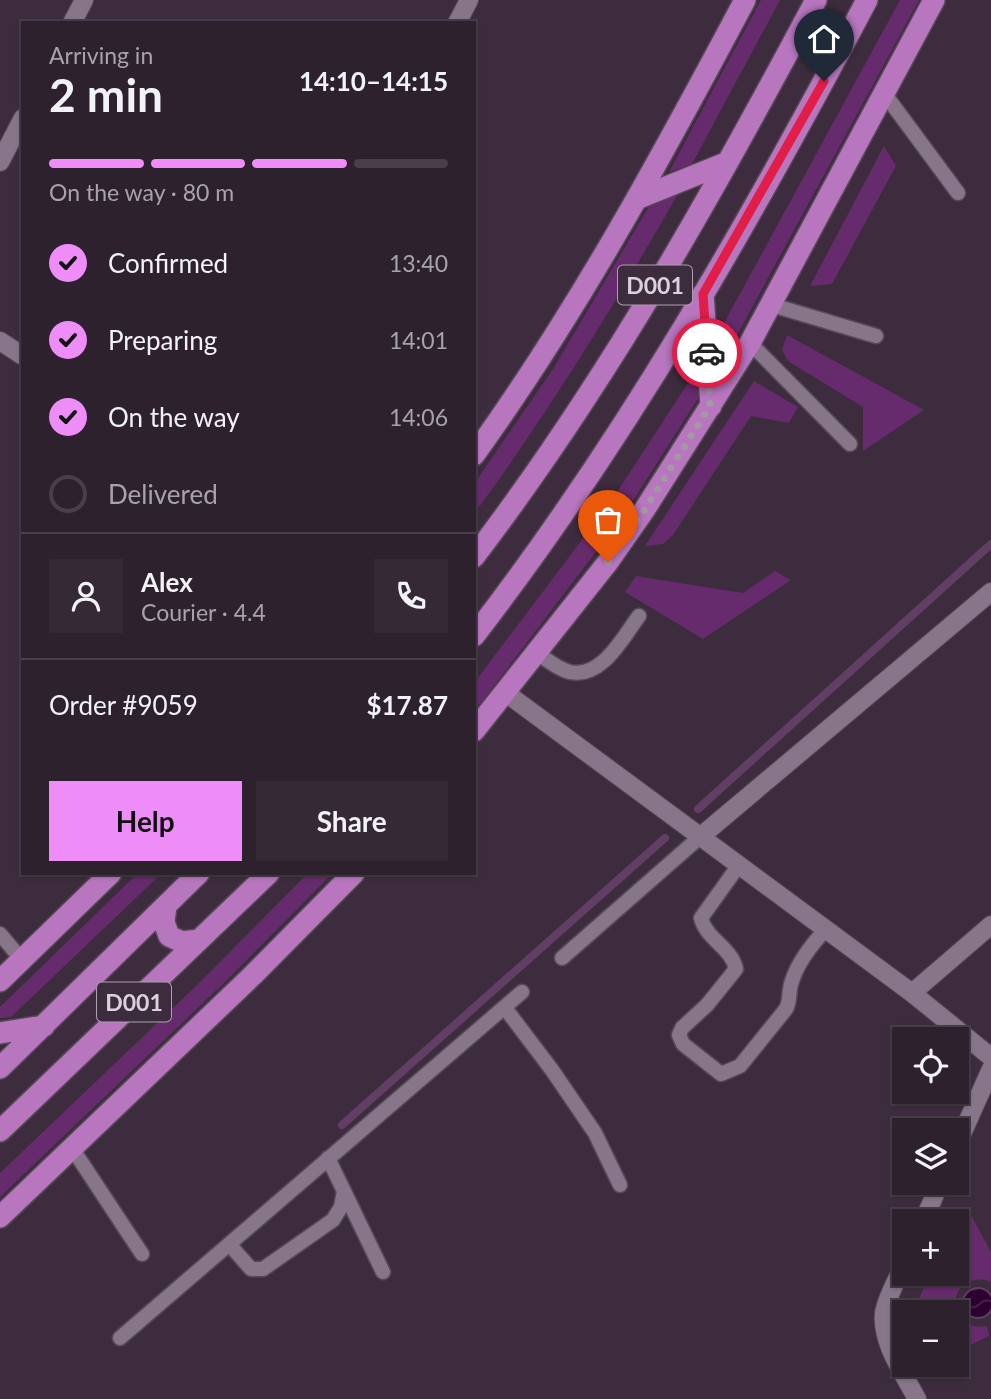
<!DOCTYPE html>
<meta charset="utf-8">
<style>
:root{--surface:#2e212e;--page:#362936;--text:#f1f3f6;--muted:#a7a3aa;--line:#493e4a;--accent:#ee8cf8}
body{margin:0;font-family:Lato,sans-serif;background:var(--page);color:var(--text);height:100vh;display:flex;flex-direction:column;font-size:26px;white-space:nowrap}
*{box-sizing:border-box;margin:0}
p{font-size:23px;color:var(--muted)}
.icon{flex:none;width:38px;height:38px;fill:none;stroke:currentColor;stroke-width:2;stroke-linecap:round;stroke-linejoin:round}
.map{position:relative;flex:1;overflow:hidden}
.side{position:absolute;left:21px;top:21px;width:455px;height:854px;display:flex;flex-direction:column;background:var(--surface);border-radius:0px;box-shadow:0 2px 5px #0004,0 0 0 2px var(--line)}
.side>*{flex:none}
.fabs{position:absolute;left:892px;top:1027px;display:grid;gap:14px}
.fabs a{display:grid;place-items:center;width:77px;height:77px;border-radius:0px;background:var(--surface);box-shadow:0 2px 5px #0004,0 0 0 2px var(--line);font-size:35px}
.pin{position:absolute;display:grid;place-items:center;width:60px;height:60px;color:#fff;margin:-72px -30px;border-radius:50% 50% 50% 0;rotate:-45deg;box-shadow:0 0 7px #0007}
.pin .icon{rotate:45deg}
.courier{position:absolute;display:grid;place-items:center;width:70px;height:70px;margin:-35px;border:5px solid #e11d48;border-radius:50%;background:#fff;color:#222;box-shadow:0 2px 9px #0007}
.headline em{font-style:normal;font-weight:700}
.headline div{display:flex;flex-direction:column-reverse}
.headline{display:flex;align-items:center;justify-content:space-between;height:119px;padding:0 28px}
h1{font-size:46px;font-weight:700;line-height:52px}
.bar{display:grid;grid-template-columns:repeat(4,1fr);gap:10px 7px;align-content:center;height:84px;padding:0 28px}
.bar i{height:9px;border-radius:5px;background:var(--line)}
.bar .selected{background:var(--accent)}
.bar p{grid-column:span 4}
.line{display:flex;align-items:center;gap:18px;padding:0 28px;border-top:2px solid var(--line)}
.line div{flex:1}
.round{display:grid;place-items:center;flex:none;width:74px;height:74px;border-radius:0px;background:var(--page)}
ol{padding:0 28px;list-style:none}
li{display:flex;align-items:center;gap:21px;height:77px}
li p{margin-inline-start:auto}
li .icon{padding:7px;border-radius:50%;background:var(--accent);color:#111;stroke-width:4}
li:last-child{color:var(--muted)}
li i{width:38px;height:38px;border:4px solid var(--line);border-radius:50%}
.action{display:flex;gap:14px;margin-top:auto;padding:14px 28px}
.action a{flex:1;height:80px;border-radius:0px;background:var(--accent);color:#111;font-size:28px;font-weight:700;line-height:80px;text-align:center}
.action a+a{background:var(--page);color:var(--text)}
.map>svg:first-child{display:block}
.grass{fill:#662b6c}
.water{fill:url(#water-waves);stroke:#613f65;stroke-width:2}
.lines{fill:none;stroke-linecap:round;stroke-linejoin:round}
.stream{stroke:#613f65;stroke-width:8}
.lane-casing{stroke:#574959;stroke-width:17}
.street-casing{stroke:#574959;stroke-width:20}
.highway-casing{stroke:#574959;stroke-width:24}
.lane{stroke:#877589;stroke-width:14}
.street{stroke:#877589;stroke-width:18}
.highway{stroke:#b876bf;stroke-width:21}
.done{stroke:#a498a5;stroke-width:7;stroke-dasharray:0 12.6}
.route{stroke:#e11d48;stroke-width:9}
.labels{text-anchor:middle;dominant-baseline:central;stroke-width:7;stroke-linejoin:round;paint-order:stroke}
.shield{fill:#3d2c3e;stroke:#aca0ad;stroke-width:2}
.shield-label{font-size:23px;font-weight:bold;fill:#dcd2dd}
</style>
<div class="map">
<svg width="991" height="1399" viewBox="0 0 991 1399">
<defs>
<pattern id="water-waves" width="16" height="10" patternUnits="userSpaceOnUse" patternTransform="scale(1.75)"><rect width="16" height="10" fill="#2c0031"/><path d="M0 5q4-4 8 0t8 0" fill="none" stroke="#4a244e"/></pattern>
</defs>
<rect width="100%" height="100%" fill="#3d2c3e"/>
<!-- grass -->
<path class="grass" d="M 761,0 L 780,0 L 692,164 L 669,172 Z
M 900,0 L 919,0 L 736,337 L 717,336 Z
M 884,146 L 896,166 L 832,284 L 810,286 Z
M 678,194 C 615,304 549,412 474,514 L 474,484 L 553,369 L 651,203 Z
M 787,335 L 924,410 L 863,451 L 863,407 L 788,361 L 782,350 Z
M 697,369 L 701,394 L 624,515 L 480,704 L 474,705 L 474,683 L 612,500 Z
M 754,381 L 798,407 L 789,423 L 751,416 L 673,535 L 663,544 L 645,546 Z
M 775,571 L 791,580 L 703,639 L 625,592 L 636,576 L 743,593 Z
M 138,873 L 162,873 L 11,1017 L 0,1018 L 0,1007 Z
M 308,873 L 333,873 L 226,981 L 0,1197 L 0,1173 L 196,986 Z
M 958,1209 L 970,1213 L 991,1252 L 991,1282 C 969,1273 950,1290 957,1312 L 913,1312 L 930,1274 L 957,1274 L 957,1222 L 953,1221 Z
M 957,1313 C 964,1325 974,1328 987,1326 L 989,1336 L 958,1351 Z"/>
<!-- water -->
<path class="water" d="M963 1303a15 15 0 1 1 30 0a15 15 0 1 1-30 0Z"/>
<g class="lines">
<!-- stream -->
<path class="stream" d="M 698,809 L 991,544
M 342,1125 L 665,838"/>
<!-- lane casing -->
<g class="lane-casing">
<path id="lane" d="M 884,93 L 958,193
M 772,305 L 876,336
M 750,343 L 850,444
M 537,653 C 546,659 559,670 570,672 C 602,679 623,637 639,616
M 739,865 L 701,918 C 706,939 732,948 736,969 L 707,1005 L 682,1028 L 679,1035 L 683,1044 L 721,1074 L 740,1066 L 786,1009 C 791,1000 788,991 792,981 C 798,962 813,943 826,929
M 0,934 L 22,960
M 562,958 L 700,837
M 505,1008 L 552,1070 L 595,1133 L 620,1185
M 72,1148 L 142,1254
M 328,1158 L 383,1272
M 229,1244 L 251,1269 L 263,1269 L 333,1220 L 341,1207 L 344,1191
M 120,1338 L 522,992"/>
</g>
<!-- street casing -->
<g class="street-casing">
<path id="street" d="M 72,23 L 84,0
M 457,23 L 469,0
M 0,162 L 23,118
M 0,341 L 23,356
M 506,693 L 912,993 L 991,1057
M 700,837 L 991,592
M 912,993 L 991,925
M 957,1145 L 991,1069
M 923,1222 L 940,1183
M 905,1263 C 898,1278 887,1296 884,1313 C 881,1343 904,1374 917,1399"/>
</g>
<!-- highway casing -->
<g class="highway-casing">
<path id="highway" d="M 639,198 L 728,162
M 703,294 L 711,406
M 474,455 C 578,311 662,156 745,0
M 474,557 C 606,384 714,192 816,0
M 474,636 C 627,438 750,221 867,0
M 474,731 L 608,562 L 645,509 L 750,343 L 934,0
M 166,906 L 164,922 L 169,936 L 182,942 L 199,940
M 0,981 L 111,873
M 0,1033 L 44,1026
M 0,1068 L 199,873
M 0,1131 L 269,873
M 0,1217 L 253,975 L 354,873"/>
</g>
<!-- lane -->
<use href="#lane" class="lane"/>
<!-- street -->
<use href="#street" class="street"/>
<!-- highway -->
<use href="#highway" class="highway"/>
</g>
<g class="lines">
<!-- done -->
<path class="done" d="M 608,562 L 645,509 L 710,406 L 707,353"/>
<!-- route -->
<path class="route" d="M 707,353 L 703,294 L 824,81"/>
</g>
<g class="labels">
<!-- shield labels -->
<g class="shield">
<rect x="618" y="265.5" width="74" height="39" rx="5"/>
<rect x="97" y="982.5" width="74" height="39" rx="5"/>
</g>
<g class="shield-label">
<text x="655" y="285">D001</text>
<text x="134" y="1002">D001</text>
</g>
</g>
</svg>
<div class="fabs">
<a><svg class="icon" aria-label="locate" viewBox="0 0 24 24"><circle cx="12" cy="12" r="6"/><path d="M12 2v4M12 18v4M2 12h4M18 12h4"/></svg></a>
<a><svg class="icon" aria-label="layers" viewBox="0 0 24 24"><path d="M12 4l9 5-9 5-9-5zM3 14l9 5 9-5"/></svg></a>
<a>+</a>
<a>−</a>
</div>
<div class="pin" style="left:608px;top:562px;background:#ea580c"><svg class="icon" aria-label="bag" viewBox="0 0 24 24"><path d="M5 8h14l-1 12H6zM9 8a3 3 0 0 1 6 0"/></svg></div>
<div class="pin" style="left:824px;top:81px;background:#1f2937"><svg class="icon" aria-label="home" viewBox="0 0 24 24"><path d="M3 11l9-7 9 7M6 9v11h12V9"/></svg></div>
<div class="courier" style="left:707px;top:353px"><svg class="icon" aria-label="car" viewBox="0 0 24 24"><path d="M5 17H2v-5l4-1 3-4h7l3 4 3 1v5h-3M9 17h6M6 11h13"/><circle cx="7" cy="17" r="2"/><circle cx="17" cy="17" r="2"/></svg></div>
<section class="side">
<div class="headline"><div><h1>2 min</h1><p>Arriving in</p></div><em>14:10–14:15</em></div>
<div class="bar"><i class="selected"></i><i class="selected"></i><i class="selected"></i><i></i><p>On the way · 80 m</p></div>
<ol>
<li><svg class="icon" aria-label="check" viewBox="0 0 24 24"><path d="M5 12l5 5 9-10"/></svg>Confirmed<p>13:40</p></li>
<li><svg class="icon" aria-label="check" viewBox="0 0 24 24"><path d="M5 12l5 5 9-10"/></svg>Preparing<p>14:01</p></li>
<li><svg class="icon" aria-label="check" viewBox="0 0 24 24"><path d="M5 12l5 5 9-10"/></svg>On the way<p>14:06</p></li>
<li><i></i>Delivered</li>
</ol>
<div class="line" style="height:126px"><a class="round"><svg class="icon" aria-label="person" viewBox="0 0 24 24"><circle cx="12" cy="8" r="4"/><path d="M4 21q1-7 8-7t8 7"/></svg></a><div><b>Alex</b><p>Courier · 4.4</p></div><a class="round"><svg class="icon" aria-label="phone" viewBox="0 0 24 24"><path d="M5 4h4l2 5-3 2q2 4 5 5l2-3 5 2v4C11 20 4 13 5 4z"/></svg></a></div>
<div class="line" style="height:91px"><div>Order #9059</div><b>$17.87</b></div>
<div class="action"><a>Help</a><a>Share</a></div>
</section>
</div>
